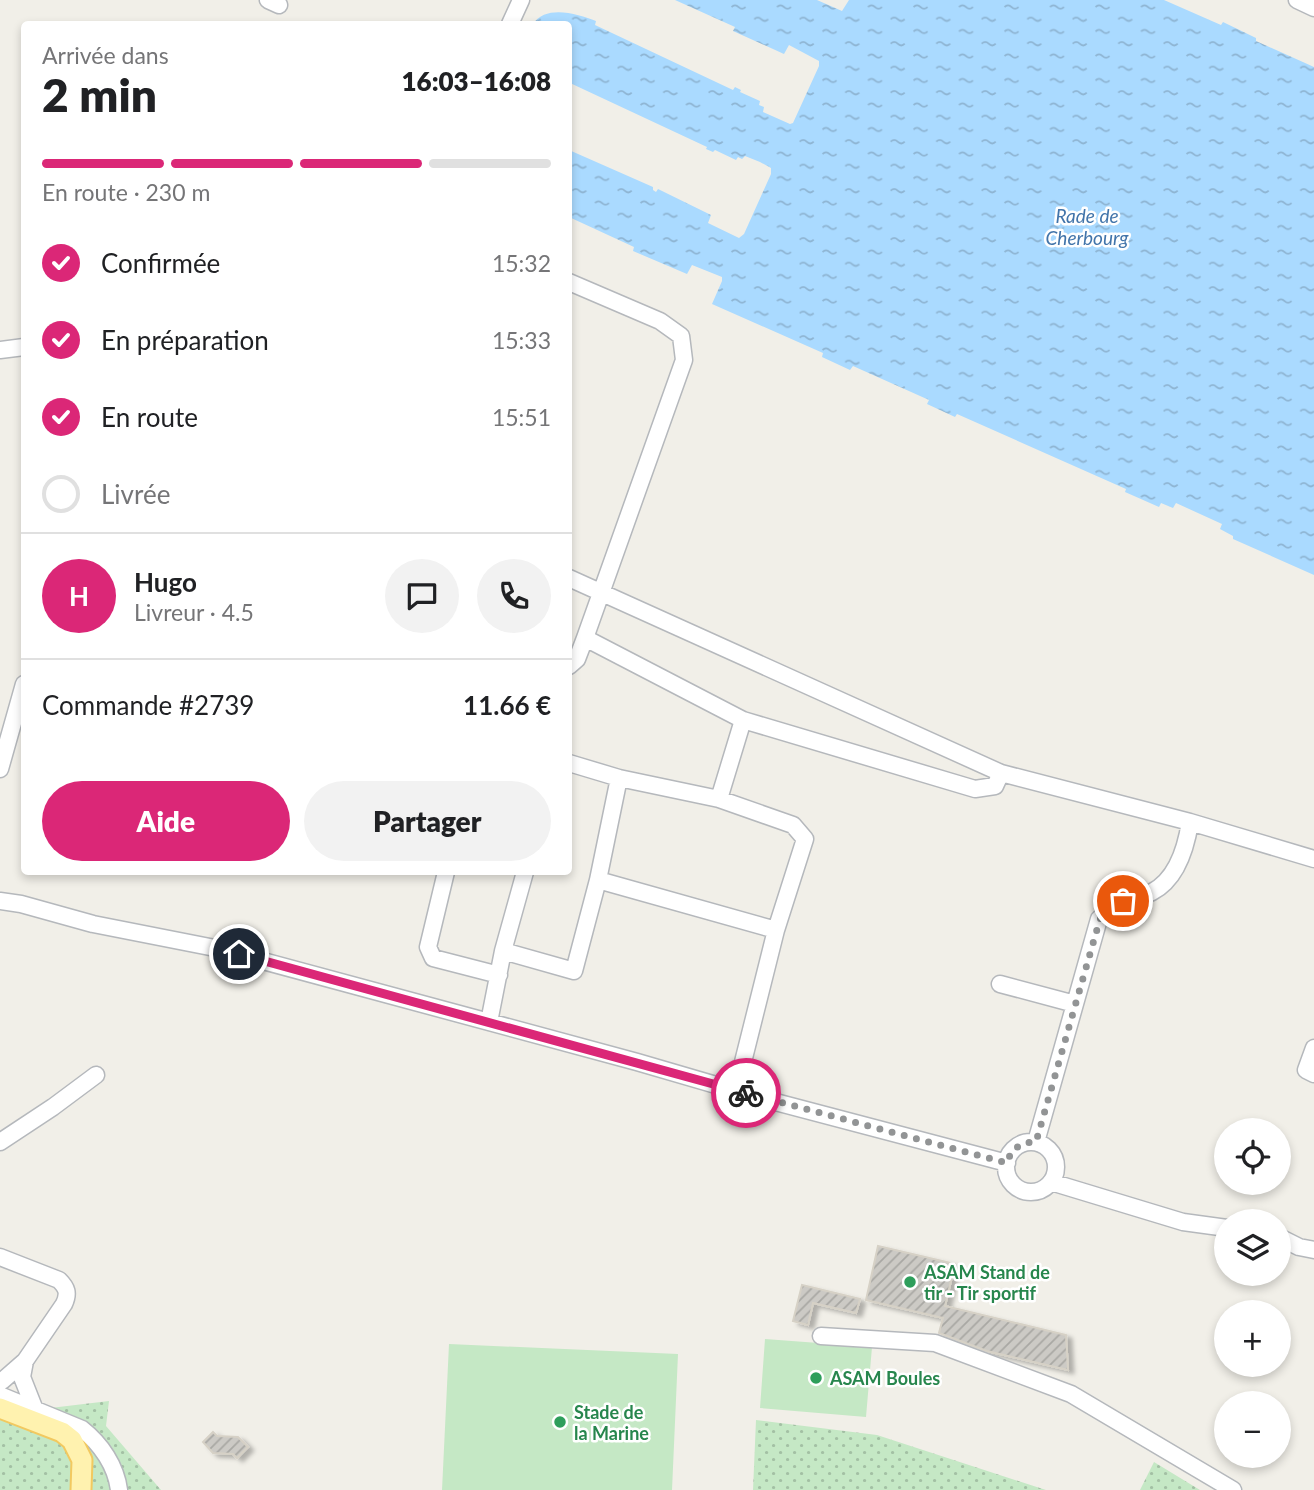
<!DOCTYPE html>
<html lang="fr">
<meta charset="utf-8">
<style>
:root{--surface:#fff;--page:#f2f2f2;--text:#202124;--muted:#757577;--line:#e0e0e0;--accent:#db2777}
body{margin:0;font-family:Lato,sans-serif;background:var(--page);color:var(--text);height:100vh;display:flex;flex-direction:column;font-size:26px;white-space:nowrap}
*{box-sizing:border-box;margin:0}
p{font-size:23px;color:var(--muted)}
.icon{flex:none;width:38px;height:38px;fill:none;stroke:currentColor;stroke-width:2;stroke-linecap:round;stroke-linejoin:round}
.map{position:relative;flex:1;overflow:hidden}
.side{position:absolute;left:21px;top:21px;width:551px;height:854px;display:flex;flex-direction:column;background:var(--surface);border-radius:7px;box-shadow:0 4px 10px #0003}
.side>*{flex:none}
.controls{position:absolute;left:1214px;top:1118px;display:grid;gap:14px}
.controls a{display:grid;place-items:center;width:77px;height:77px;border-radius:50%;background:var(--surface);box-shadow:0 4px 10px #0003;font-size:35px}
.pin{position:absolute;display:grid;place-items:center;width:60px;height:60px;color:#fff;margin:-30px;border:4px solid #fff;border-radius:50%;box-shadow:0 2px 7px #0007}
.courier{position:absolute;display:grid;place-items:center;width:70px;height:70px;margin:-35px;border:5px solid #db2777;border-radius:50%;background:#fff;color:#222;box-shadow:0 2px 9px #0007}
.summary em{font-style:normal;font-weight:800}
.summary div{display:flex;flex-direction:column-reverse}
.summary{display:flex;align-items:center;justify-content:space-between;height:119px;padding:0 21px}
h1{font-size:46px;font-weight:800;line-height:52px}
.bar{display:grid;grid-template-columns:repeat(4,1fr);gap:10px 7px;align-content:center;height:84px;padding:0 21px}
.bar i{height:9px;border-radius:5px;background:var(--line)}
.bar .active{background:var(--accent)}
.bar p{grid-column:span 4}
.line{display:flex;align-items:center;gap:18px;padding:0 21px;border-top:2px solid var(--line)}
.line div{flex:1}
.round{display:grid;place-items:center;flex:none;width:74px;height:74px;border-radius:37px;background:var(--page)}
ol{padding:0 21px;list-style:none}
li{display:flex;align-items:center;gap:21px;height:77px}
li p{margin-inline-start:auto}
li .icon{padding:7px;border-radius:50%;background:var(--accent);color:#fff;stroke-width:4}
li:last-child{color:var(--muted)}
li i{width:38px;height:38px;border:4px solid var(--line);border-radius:50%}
.button{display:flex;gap:14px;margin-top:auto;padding:14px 21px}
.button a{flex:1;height:80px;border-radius:42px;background:var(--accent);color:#fff;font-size:28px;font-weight:800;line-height:80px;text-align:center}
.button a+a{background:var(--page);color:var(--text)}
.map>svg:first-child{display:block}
.grass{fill:url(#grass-dots)}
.pitch{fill:#c5e8c5}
.water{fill:url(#water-ripples)}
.building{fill:url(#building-hatch);stroke:#d6d1c6;stroke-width:2;filter:url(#shadow)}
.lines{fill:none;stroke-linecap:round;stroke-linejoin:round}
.minor-casing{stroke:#b5b8bc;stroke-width:19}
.major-casing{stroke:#f2c960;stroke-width:23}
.minor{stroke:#fff;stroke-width:16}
.major{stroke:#fff2af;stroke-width:19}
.done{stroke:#929495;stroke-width:7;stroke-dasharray:0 12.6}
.route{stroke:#db2777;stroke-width:9}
.leisure-dot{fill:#2e9e5b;stroke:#fff;stroke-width:2.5}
.labels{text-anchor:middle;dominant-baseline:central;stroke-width:5;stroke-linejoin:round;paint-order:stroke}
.leisure-label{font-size:18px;font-weight:bold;fill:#27864d;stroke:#fff;text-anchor:start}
.water-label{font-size:19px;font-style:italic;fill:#4174aa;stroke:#fff}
</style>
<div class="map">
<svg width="1314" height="1490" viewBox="0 0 1314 1490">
<defs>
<pattern id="grass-dots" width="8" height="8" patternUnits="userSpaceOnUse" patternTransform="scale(1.75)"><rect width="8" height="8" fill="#c5e8c5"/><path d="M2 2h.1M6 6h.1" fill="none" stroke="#a3c0a4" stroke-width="1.8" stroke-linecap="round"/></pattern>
<pattern id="water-ripples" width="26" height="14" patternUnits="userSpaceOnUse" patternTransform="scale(1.75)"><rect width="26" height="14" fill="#aadaff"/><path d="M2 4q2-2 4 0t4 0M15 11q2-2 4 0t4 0" fill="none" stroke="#8eb4d2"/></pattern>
<pattern id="building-hatch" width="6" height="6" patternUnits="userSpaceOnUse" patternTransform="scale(1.75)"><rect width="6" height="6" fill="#cccac5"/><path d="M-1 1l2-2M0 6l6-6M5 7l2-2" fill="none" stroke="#a9a8a4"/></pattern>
<filter id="shadow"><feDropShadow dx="5.5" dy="3.5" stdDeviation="2" flood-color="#0004"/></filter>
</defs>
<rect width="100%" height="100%" fill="#f1efe8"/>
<!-- grass -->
<path class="grass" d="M 109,1401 L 106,1426 L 161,1490 L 0,1490 L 0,1414 Z
M 756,1420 L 877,1435 L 1046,1490 L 753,1490 Z
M 1154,1462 L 1200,1490 L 1140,1490 Z"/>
<!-- pitch -->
<path class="pitch" d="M 765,1339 L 872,1347 L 866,1417 L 760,1408 Z
M 449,1344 L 678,1354 L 672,1490 L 442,1490 Z"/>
<!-- water -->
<path class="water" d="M 675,0 L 817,0 L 842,11 L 849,0 L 1164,0 L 1221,25 L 1223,22 L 1256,38 L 1256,41 L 1314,67 L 1314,575 L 1233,539 L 1233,536 L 1220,529 L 1222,524 L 1176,503 L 1173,508 L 1161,503 L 1159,507 L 1125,492 L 1126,489 L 957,414 L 955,417 L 927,404 L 929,400 L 853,366 L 850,370 L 822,357 L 823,353 L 712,304 L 722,281 L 722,277 L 692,265 L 687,274 L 633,251 L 634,247 L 569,217 L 569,150 L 653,187 L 653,190 L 656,192 L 658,189 L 711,215 L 708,223 L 739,238 L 744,234 L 771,174 L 771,168 L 760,162 L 745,156 L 742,159 L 738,157 L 736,160 L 715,150 L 713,152 L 706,149 L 707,147 L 570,83 L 569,85 L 569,24 L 533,24 C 546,4 578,14 596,21 L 595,25 L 733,90 L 735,87 L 741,90 L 740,92 L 760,101 L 759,105 L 764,107 L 763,112 L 790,124 L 793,123 L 819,66 L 819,61 L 789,45 L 784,54 L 733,31 L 735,27 Z"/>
<!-- building -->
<path class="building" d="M 878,1246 L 955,1264 L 945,1306 L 1066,1335 L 1068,1370 L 987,1351 L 939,1333 L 943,1318 L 866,1300 Z
M 802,1285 L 860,1299 L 856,1313 L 813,1303 L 808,1325 L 793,1321 Z
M 213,1432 L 217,1436 L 238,1437 L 248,1447 L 237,1458 L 233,1454 L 213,1453 L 203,1442 Z"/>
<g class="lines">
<!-- minor casing -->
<g class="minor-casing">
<path id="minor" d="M 268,0 L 279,5
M 1297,0 L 1314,8
M 510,24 L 521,0
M 569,282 L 660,321 L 681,336 L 684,360 L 585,638 L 577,659 L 569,666
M 0,350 L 24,347
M 569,578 L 1001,773 L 1190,822 L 1314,859
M 585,638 L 743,720 L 975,789 L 995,786 L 1001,773
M 569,763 L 619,778 L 719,799 L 793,825 L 805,839 L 776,930 L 736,1090
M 0,769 L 24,684
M 719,799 L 743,720
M 446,872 L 428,947 L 433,958 L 499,975
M 598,880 L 776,930
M 0,901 L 21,904 L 93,924 L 215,948 L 637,1062 L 764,1099 L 1007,1163
M 503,951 L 574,971 L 598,880 L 619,778
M 1000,984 L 1075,1004
M 489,1022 L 503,951 L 525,872
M 1314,1048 L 1306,1070 L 1314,1074
M 0,1142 L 53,1107 L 96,1075
M 1036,1142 L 1099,919 C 1103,916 1106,910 1110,907 C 1122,898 1139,898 1152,892 C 1177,879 1186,848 1190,822
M1006 1167a25 25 0 1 1 50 0a25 25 0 1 1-50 0Z
M 1051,1182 L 1183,1222 L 1227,1228
M 1279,1237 L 1299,1247 L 1314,1250
M 0,1257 L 59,1280 C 67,1288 69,1293 64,1304 L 25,1361 L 22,1377 L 35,1410
M 821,1336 L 935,1343 L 1071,1394 L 1233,1490
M 2,1381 L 25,1361
M 2,1396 L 82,1429 C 101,1444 116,1466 119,1490"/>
</g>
<!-- major casing -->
<g class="major-casing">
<path id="major" d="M 0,1408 L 62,1432 L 72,1440 L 82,1460 L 81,1490"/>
</g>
<!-- minor -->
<use href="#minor" class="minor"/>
<!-- major -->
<use href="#major" class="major"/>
</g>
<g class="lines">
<!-- done -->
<path class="done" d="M 746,1093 L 1007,1163 C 1011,1149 1020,1142 1036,1142 L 1100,919 L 1111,907 L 1123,901"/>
<!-- route -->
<path class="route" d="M 239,954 L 746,1093"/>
</g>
<!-- markers -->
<g class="leisure-dot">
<circle cx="910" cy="1282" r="7"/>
<circle cx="816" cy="1378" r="7"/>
<circle cx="560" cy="1422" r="7"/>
</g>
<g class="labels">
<!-- leisure labels -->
<g class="leisure-label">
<text x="924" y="1272">ASAM Stand de<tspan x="924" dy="21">tir - Tir sportif</tspan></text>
<text x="830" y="1378">ASAM Boules</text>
<text x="574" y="1412">Stade de<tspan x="574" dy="21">la Marine</tspan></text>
</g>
<!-- water labels -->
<g class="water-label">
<text x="1087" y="215">Rade de<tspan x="1087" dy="22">Cherbourg</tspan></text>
</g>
</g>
</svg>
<div class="controls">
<a><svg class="icon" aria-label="locate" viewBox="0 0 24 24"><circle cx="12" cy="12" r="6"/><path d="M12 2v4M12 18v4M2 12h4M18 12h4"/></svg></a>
<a><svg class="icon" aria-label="layers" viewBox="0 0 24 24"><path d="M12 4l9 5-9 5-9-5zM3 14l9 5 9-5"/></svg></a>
<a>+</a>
<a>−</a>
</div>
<div class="pin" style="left:1123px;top:901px;background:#ea580c"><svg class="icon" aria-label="bag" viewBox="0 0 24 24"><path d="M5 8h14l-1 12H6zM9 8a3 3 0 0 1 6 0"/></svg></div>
<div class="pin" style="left:239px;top:954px;background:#1f2937"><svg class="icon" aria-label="home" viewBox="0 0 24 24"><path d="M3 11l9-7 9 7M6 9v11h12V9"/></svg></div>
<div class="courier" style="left:746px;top:1093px"><svg class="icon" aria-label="bike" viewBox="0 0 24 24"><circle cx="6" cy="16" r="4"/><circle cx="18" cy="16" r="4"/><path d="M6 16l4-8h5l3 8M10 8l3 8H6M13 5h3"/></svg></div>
<section class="side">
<div class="summary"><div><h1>2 min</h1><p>Arrivée dans</p></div><em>16:03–16:08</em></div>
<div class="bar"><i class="active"></i><i class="active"></i><i class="active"></i><i></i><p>En route · 230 m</p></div>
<ol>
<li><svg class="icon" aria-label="check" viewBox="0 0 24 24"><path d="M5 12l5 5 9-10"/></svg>Confirmée<p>15:32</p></li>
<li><svg class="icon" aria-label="check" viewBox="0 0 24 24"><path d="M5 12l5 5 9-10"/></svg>En préparation<p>15:33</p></li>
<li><svg class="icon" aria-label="check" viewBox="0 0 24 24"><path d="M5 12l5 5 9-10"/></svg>En route<p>15:51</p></li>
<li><i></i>Livrée</li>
</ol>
<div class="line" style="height:126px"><b class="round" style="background:var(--accent);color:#fff">H</b><div><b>Hugo</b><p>Livreur · 4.5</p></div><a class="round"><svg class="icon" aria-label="chat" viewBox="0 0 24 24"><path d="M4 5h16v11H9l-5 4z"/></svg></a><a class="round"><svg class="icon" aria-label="phone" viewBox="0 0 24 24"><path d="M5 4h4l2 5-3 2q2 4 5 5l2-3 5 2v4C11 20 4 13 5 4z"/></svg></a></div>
<div class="line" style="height:91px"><div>Commande #2739</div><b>11.66 €</b></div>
<div class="button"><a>Aide</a><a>Partager</a></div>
</section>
</div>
